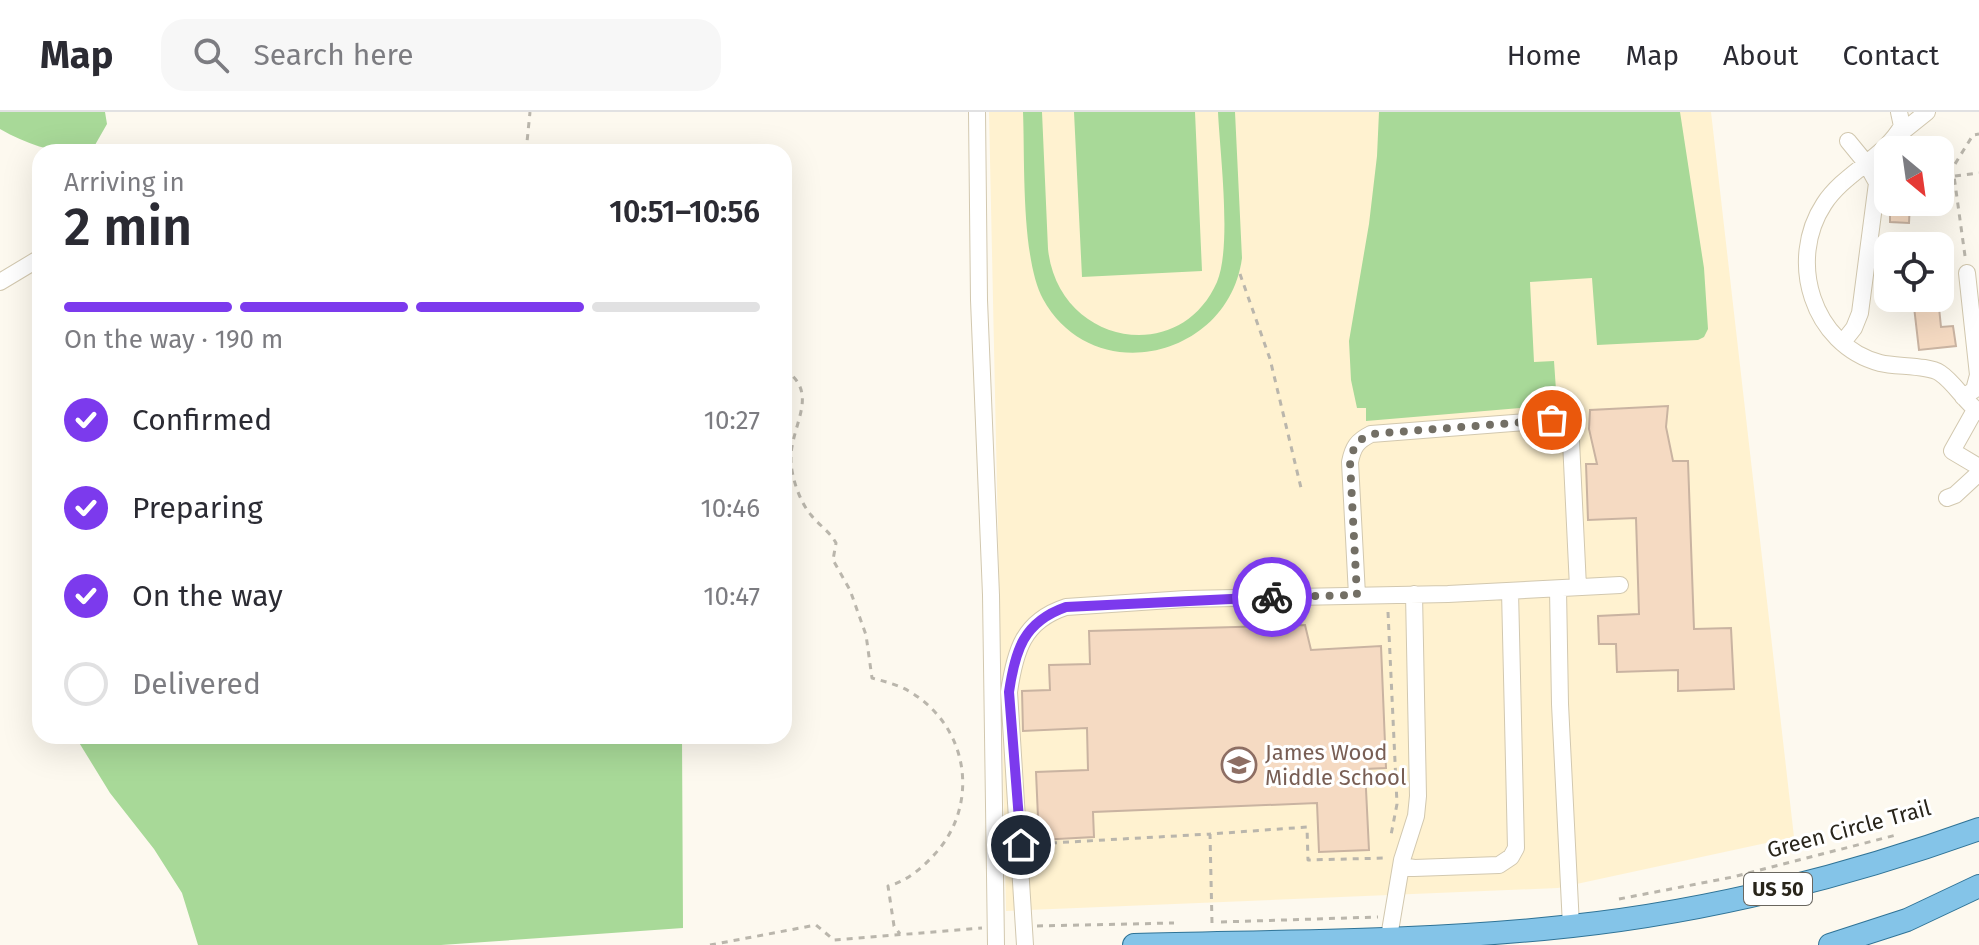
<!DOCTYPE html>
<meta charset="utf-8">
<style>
:root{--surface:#fff;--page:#f7f7f7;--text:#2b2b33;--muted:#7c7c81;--line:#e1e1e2;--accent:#7c3aed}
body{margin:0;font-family:"Fira Sans",sans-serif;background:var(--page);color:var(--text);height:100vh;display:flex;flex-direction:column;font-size:30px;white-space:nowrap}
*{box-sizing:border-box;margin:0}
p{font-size:26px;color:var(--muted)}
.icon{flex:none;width:44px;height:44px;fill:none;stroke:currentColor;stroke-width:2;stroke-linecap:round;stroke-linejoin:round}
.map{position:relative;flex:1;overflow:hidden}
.drawer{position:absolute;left:32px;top:32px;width:760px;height:600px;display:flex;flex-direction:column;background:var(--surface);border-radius:24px;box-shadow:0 8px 32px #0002}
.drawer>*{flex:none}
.needle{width:52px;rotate:151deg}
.controls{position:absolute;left:1874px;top:24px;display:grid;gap:16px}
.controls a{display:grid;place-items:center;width:80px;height:80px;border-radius:16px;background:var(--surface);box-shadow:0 8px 32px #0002;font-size:40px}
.pin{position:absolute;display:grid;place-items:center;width:68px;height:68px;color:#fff;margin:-34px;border:4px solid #fff;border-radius:50%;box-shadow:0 2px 8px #0007}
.courier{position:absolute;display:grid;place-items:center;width:80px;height:80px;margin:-40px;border:6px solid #7c3aed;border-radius:50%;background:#fff;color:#222;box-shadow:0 2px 10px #0007}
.summary em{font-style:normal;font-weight:600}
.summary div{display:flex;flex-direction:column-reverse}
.summary{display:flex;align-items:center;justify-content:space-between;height:136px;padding:0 32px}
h1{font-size:52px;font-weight:600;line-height:60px}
.bar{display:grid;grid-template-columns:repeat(4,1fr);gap:12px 8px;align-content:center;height:96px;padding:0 32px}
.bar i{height:10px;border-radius:6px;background:var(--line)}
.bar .selected{background:var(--accent)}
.bar p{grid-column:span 4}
ol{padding:0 32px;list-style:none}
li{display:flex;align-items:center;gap:24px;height:88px}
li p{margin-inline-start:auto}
li .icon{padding:8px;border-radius:50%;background:var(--accent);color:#fff;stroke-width:4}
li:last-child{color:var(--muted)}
li i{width:44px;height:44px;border:4px solid var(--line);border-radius:50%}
header{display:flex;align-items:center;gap:48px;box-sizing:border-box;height:112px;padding:0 40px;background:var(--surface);border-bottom:2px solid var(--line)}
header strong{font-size:38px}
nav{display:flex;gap:44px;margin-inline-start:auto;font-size:28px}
.search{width:560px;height:72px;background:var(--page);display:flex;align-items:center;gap:20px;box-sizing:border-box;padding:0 28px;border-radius:24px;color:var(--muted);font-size:30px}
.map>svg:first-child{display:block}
.built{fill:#fff2d0}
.green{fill:#a8d998}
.building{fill:#f5dac2;stroke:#c9b3a1;stroke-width:2}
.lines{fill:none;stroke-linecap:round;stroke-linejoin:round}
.minor-casing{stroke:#d2c8af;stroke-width:18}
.major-casing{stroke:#2f7396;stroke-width:24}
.path{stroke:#bab6ac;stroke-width:3;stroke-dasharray:6 6;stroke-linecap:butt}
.minor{stroke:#fff;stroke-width:16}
.major{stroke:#84c4e8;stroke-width:22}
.done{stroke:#736f65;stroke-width:8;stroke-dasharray:0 14.4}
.route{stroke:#7c3aed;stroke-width:10}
.labels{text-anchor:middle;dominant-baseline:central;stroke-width:6;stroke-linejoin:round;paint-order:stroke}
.shield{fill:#fff;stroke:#69665f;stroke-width:2}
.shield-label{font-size:20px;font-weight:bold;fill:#29251b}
.education-label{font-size:22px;fill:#785e54;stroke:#fff;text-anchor:start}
.street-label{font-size:22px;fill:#29251b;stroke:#fff}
</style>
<header>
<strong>Map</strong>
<div class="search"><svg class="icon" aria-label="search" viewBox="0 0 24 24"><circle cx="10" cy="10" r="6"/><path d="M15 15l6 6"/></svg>Search here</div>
<nav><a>Home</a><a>Map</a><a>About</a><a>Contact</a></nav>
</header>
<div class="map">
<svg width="1979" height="833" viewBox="0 0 1979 833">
<rect width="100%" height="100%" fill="#fdf9ef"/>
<!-- built -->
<path class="built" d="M 989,0 L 1711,0 L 1794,725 L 1558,776 L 1006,799 Z"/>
<!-- green -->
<path class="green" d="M 0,0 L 105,0 L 107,12 L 91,40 C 56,42 30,34 0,17 Z
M 1023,0 L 1042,0 L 1048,137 C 1058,232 1179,256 1217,170 C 1232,134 1220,42 1218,0 L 1235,0 L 1242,146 C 1229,246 1093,278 1043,187 C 1021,146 1025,49 1023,0 Z
M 1074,0 L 1195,0 L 1202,159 L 1082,165 Z
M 1379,0 L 1680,0 L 1704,156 L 1708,217 L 1704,225 L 1698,228 L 1597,233 L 1592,166 L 1530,170 L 1534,250 L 1554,249 L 1557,293 L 1366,309 L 1366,296 L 1357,296 L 1351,268 L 1349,229 L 1369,112 L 1377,44 Z
M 75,624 L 682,624 L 683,816 L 441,833 L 198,833 L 182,781 L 154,737 L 110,681 Z"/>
<!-- building -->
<path class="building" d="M 1890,90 L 1910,90 L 1909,111 L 1890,110 Z
M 1913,186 L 1938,186 L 1941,215 L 1953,214 L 1956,234 L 1919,238 Z
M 1668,294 L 1666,315 L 1673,349 L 1688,349 L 1694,517 L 1731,516 L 1734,577 L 1678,579 L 1678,558 L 1617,560 L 1616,532 L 1599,532 L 1598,504 L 1639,502 L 1636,406 L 1588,408 L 1586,352 L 1597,352 L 1589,317 L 1590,298 Z
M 1305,513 L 1311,538 L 1381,534 L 1386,656 L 1365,657 L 1369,738 L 1319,740 L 1317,691 L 1093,700 L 1094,725 L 1039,728 L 1036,660 L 1088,658 L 1087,616 L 1023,619 L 1022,579 L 1050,578 L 1049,553 L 1090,552 L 1089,519 Z"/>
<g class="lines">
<!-- minor casing -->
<g class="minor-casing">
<path id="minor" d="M 977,0 L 979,188 L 991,483 L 996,833
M 1899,0 L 1902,14 C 1884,46 1844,61 1824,92 C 1787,148 1812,233 1880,251 C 1896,255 1928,253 1940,261 C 1955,271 1964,289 1979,300
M 1897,24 L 1927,0
M 0,170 L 40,146
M 1843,230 L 1854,216 L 1860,201 L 1877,71 L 1866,51 L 1848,29
M 1963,285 L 1974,278 L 1978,263 L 1967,161
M 1975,298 L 1952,339 L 1979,355
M 1947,386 L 1955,383 L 1979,361
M 1558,477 L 1560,592 L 1571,814
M 1357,483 L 1350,350 C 1353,335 1357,329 1371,322 L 1552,308 C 1564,312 1568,317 1571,329 L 1578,475
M 1402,754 L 1414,756 L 1499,753 L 1511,745 L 1516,736 L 1510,479
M 1389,825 L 1402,748 L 1416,704 L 1418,684 L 1414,482
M 1025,833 L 1009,580 C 1015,539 1023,509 1066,495 L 1186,487 L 1448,482 L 1620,473"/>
</g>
<!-- major casing -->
<g class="major-casing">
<path id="major" d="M 1134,833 C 1280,829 1427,830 1572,814 C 1710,799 1848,764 1979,717
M 1830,833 L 1907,808 L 1979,774"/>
</g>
<!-- path -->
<path class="path" d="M 1914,28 L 1925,38
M 526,40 L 530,0
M 1940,51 L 1949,59
M 1955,64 L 1979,61
M 1965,144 L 1954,64 L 1950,60 L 1973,23 L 1979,22
M 1940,159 L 1951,158
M 1240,162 L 1270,247 L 1302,380
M 784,257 C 822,282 789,314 791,350 C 792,367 800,390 811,403 C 819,413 830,420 836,431 L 833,448 L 850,478 L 866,523 L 872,566 C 886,570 900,573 912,581 C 970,617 980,695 933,744 C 921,757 905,770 888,774 L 894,814 L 900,822
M 1388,500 L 1397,692 L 1391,723
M 1051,731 L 1210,722
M 1619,787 L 1733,765 L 1896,723
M 1221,810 L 1378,805
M 1212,811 L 1210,722 L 1307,715 L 1308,748 L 1386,746
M 1037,814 L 1174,811
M 710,833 L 816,813 L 834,828 L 982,816"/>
<!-- minor -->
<use href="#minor" class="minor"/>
<!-- major -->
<use href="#major" class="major"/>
</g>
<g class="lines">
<!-- done -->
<path class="done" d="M 1272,485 L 1357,483 L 1350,350 C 1353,335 1357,328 1371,322 L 1552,308"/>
<!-- route -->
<path class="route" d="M 1021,733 L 1009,580 C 1015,539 1023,510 1066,495 L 1272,485"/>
</g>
<!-- icons -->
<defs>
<g id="school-ring" transform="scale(1.8)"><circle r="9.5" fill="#fff" stroke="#8d6e63" stroke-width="1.5"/><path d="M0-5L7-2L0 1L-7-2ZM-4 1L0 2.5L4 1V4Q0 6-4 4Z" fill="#8d6e63"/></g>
</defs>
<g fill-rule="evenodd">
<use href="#school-ring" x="1239" y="653"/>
</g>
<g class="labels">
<!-- shield labels -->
<rect class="shield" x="1744" y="761" width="68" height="32" rx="6"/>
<g class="shield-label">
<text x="1778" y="777">US 50</text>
</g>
<!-- education labels -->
<g class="education-label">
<text x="1265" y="640">James Wood<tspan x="1265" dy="25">Middle School</tspan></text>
</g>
<!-- street labels -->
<g class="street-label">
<text transform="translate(1849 717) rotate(-15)">Green Circle Trail</text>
</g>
</g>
</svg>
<div class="controls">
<a><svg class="needle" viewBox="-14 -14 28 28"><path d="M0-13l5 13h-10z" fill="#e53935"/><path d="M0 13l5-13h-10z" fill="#7c7c81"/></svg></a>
<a><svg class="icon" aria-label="locate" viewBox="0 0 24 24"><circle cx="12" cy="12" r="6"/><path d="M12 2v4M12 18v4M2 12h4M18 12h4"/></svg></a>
</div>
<div class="pin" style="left:1552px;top:308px;background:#ea580c"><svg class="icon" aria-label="bag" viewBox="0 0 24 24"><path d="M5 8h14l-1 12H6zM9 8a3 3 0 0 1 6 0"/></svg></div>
<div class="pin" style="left:1021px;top:733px;background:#1f2937"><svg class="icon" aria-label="home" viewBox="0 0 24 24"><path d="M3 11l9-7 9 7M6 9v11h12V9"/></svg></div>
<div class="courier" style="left:1272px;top:485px"><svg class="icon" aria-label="bike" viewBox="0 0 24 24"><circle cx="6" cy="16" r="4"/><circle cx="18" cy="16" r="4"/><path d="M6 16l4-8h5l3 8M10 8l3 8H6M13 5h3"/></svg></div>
<section class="drawer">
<div class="summary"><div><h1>2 min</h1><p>Arriving in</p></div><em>10:51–10:56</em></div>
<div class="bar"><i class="selected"></i><i class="selected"></i><i class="selected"></i><i></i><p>On the way · 190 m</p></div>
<ol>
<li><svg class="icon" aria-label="check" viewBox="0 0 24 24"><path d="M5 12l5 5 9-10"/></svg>Confirmed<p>10:27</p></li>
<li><svg class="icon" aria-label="check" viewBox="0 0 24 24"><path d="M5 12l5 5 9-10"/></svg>Preparing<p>10:46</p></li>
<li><svg class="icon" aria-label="check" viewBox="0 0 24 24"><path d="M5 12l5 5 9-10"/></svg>On the way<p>10:47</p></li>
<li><i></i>Delivered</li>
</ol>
</section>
</div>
